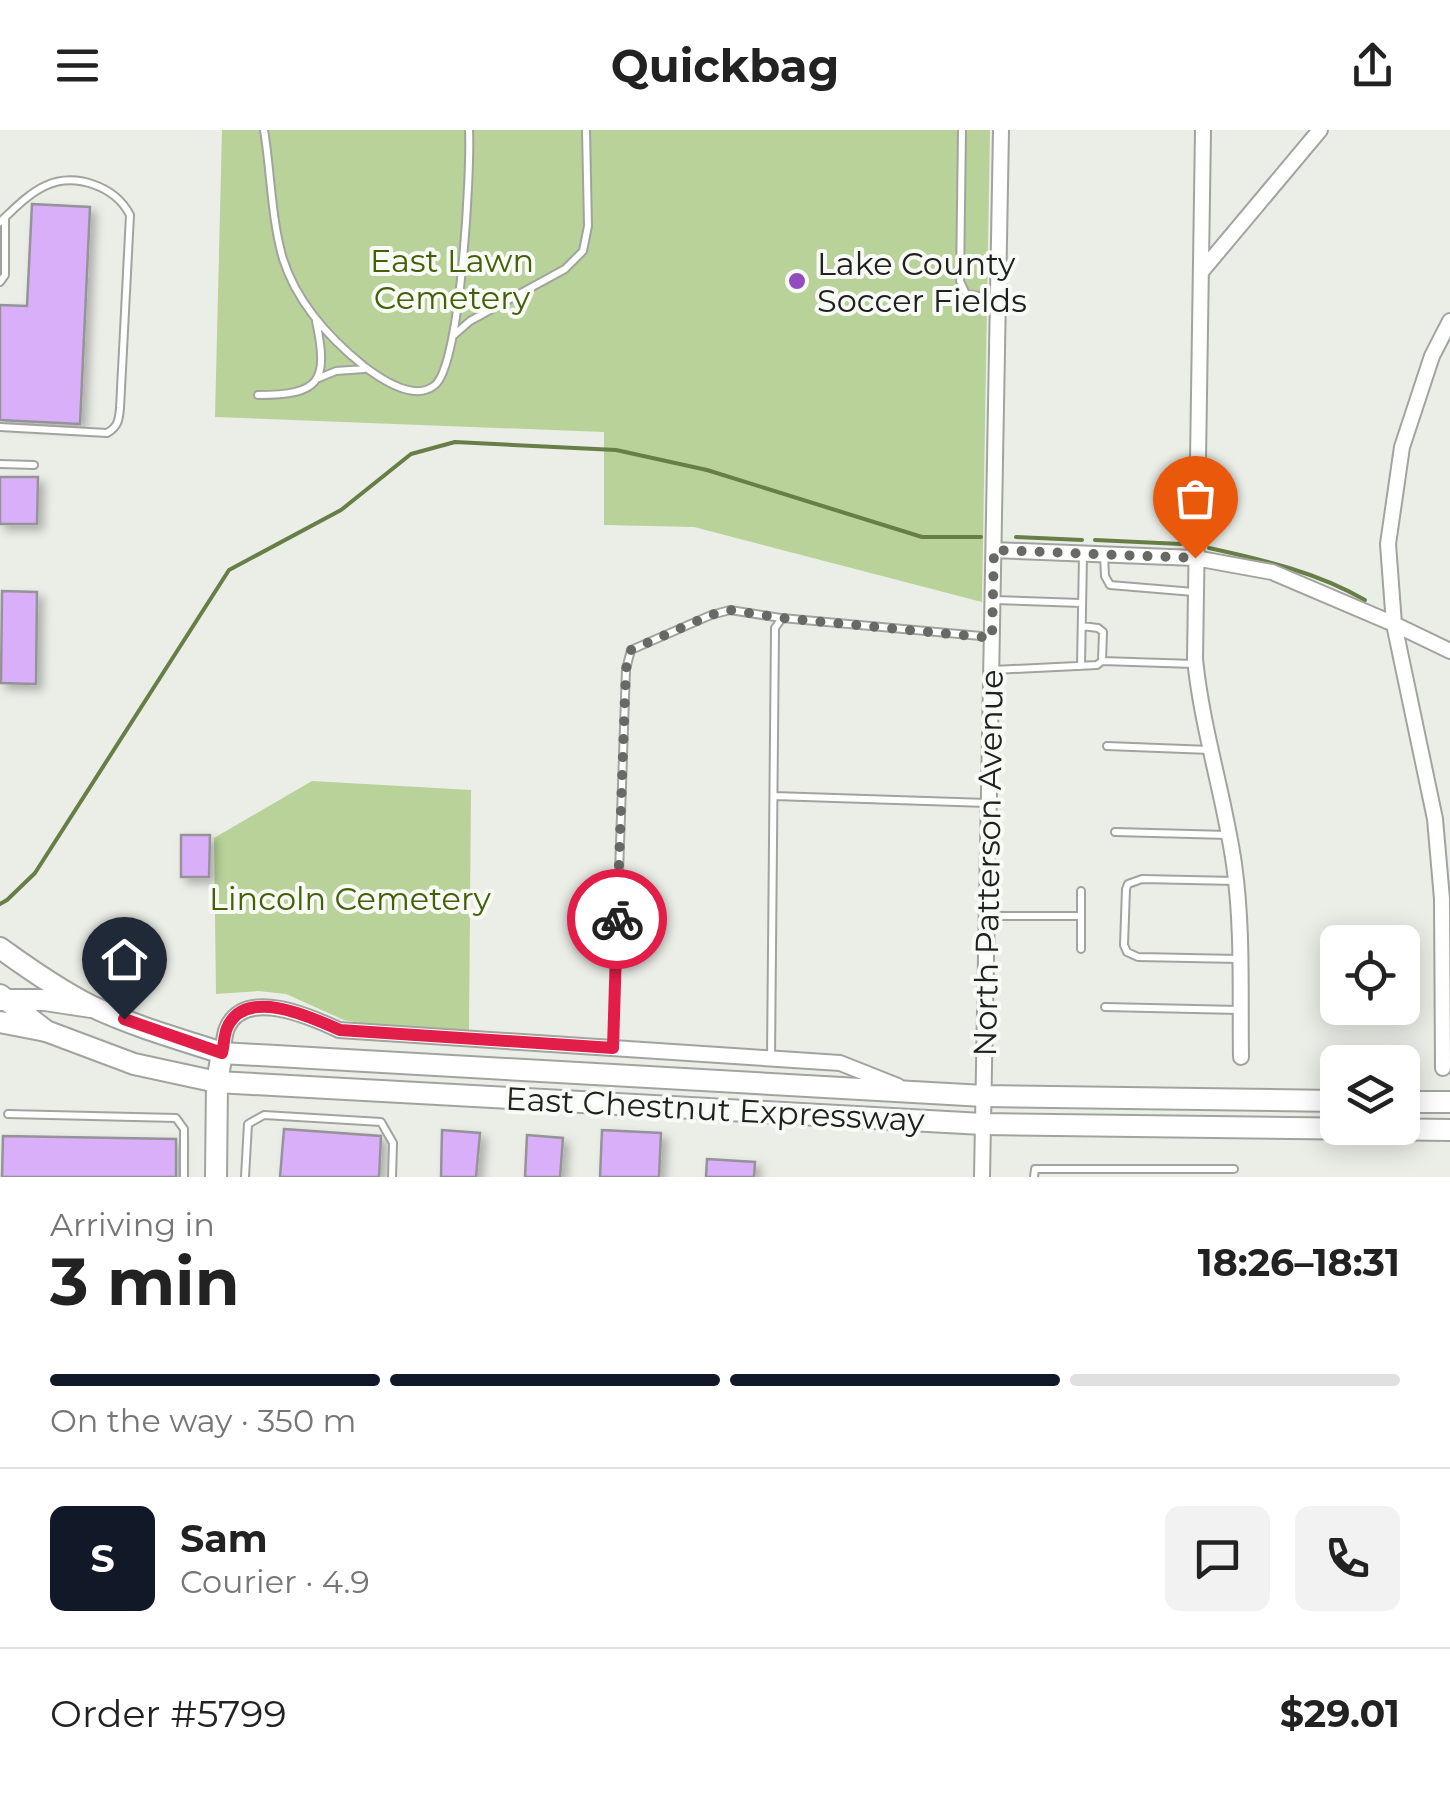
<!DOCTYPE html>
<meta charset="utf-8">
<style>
:root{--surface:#fff;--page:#f2f2f2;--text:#222;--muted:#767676;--line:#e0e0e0;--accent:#111827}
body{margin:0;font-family:Montserrat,sans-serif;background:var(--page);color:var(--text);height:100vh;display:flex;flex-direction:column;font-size:38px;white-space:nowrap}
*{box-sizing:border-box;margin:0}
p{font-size:32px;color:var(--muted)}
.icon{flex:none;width:55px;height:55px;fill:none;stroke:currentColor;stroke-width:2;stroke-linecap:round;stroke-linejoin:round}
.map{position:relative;height:1047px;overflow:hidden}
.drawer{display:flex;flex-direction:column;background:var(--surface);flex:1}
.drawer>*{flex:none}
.fabs{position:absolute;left:1320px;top:795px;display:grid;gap:20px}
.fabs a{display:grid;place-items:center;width:100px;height:100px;border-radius:15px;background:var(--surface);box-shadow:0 5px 25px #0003;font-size:50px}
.pin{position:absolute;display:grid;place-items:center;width:85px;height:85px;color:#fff;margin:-102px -42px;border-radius:50% 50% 50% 0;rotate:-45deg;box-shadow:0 0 10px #0007}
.pin .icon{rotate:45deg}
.courier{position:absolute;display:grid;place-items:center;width:100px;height:100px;margin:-50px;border:8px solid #e11d48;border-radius:50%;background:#fff;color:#222;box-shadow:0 2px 12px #0007}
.headline em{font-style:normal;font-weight:700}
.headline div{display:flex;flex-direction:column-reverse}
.headline{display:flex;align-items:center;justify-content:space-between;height:170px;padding:0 50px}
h1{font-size:65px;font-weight:700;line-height:75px}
.bar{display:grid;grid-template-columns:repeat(4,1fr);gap:15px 10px;align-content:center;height:120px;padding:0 50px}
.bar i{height:12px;border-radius:8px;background:var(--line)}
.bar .current{background:var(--accent)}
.bar p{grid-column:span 4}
.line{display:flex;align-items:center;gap:25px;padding:0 50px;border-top:2px solid var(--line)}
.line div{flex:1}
.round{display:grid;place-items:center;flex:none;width:105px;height:105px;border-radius:15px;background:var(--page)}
header{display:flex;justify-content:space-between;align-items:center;height:130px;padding:0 50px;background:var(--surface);font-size:45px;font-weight:700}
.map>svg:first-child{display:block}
.green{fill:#b8d299}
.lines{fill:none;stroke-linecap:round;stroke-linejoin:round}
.stream{stroke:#677e47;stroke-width:4}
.building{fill:#d9affa;stroke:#969398;stroke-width:2.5;filter:url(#shadow)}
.lane-casing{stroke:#a1a49e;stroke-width:10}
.street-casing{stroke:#a1a49e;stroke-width:18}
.secondary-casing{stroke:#a1a49e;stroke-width:24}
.primary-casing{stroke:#a1a49e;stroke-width:24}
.lane{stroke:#fff;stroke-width:6}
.street{stroke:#fff;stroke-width:14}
.secondary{stroke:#fff;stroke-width:20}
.primary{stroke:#fff;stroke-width:20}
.done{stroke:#676965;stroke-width:10;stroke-dasharray:0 18}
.route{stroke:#e11d48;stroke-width:12}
.poi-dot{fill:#934cc0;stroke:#f8fbf5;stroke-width:4}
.labels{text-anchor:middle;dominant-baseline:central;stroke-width:8;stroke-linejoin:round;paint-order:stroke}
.park-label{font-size:32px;fill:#436007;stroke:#f8fbf5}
.poi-label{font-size:32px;fill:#20211f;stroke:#f8fbf5;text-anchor:start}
.street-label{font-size:32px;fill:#20211f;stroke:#f8fbf5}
</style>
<header><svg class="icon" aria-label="menu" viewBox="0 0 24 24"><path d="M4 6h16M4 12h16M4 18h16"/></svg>Quickbag<svg class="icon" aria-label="share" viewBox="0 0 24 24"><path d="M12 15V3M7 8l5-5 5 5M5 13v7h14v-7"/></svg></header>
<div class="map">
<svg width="1450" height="1047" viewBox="0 0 1450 1047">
<defs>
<filter id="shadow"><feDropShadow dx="5.5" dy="5.5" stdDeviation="5" flood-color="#0004"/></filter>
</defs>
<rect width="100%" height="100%" fill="#ebeee7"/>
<!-- green -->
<path class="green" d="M 222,0 L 990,0 L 982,472 L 694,397 L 604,395 L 604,302 L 215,287 Z
M 312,651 L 471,660 L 469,901 L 371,895 L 344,890 L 286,864 L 258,861 L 216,864 L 214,708 Z"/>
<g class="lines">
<!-- stream -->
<path class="stream" d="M 1016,407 L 1082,410
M 1095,410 L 1181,414
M 1209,418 C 1264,430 1316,442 1365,470
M 0,774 L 7,770 L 35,743 L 229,440 L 341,380 L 411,324 L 455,312 L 616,320 L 707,340 L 922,407 L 981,407"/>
</g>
<!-- building -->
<path class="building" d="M 32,74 L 90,77 L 80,294 L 0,290 L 0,175 L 27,176 Z
M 0,347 L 38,347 L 37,394 L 0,394 Z
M 2,461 L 37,462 L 36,554 L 1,553 Z
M 181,705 L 210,705 L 209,747 L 181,747 Z
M 284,999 L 381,1006 L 379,1047 L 280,1047 Z
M 442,1000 L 480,1003 L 476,1047 L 441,1047 Z
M 602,1000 L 661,1003 L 659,1047 L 600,1047 Z
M 527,1005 L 563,1008 L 560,1047 L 525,1047 Z
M 3,1006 L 176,1009 L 176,1047 L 2,1047 Z
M 707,1029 L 755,1032 L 754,1047 L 706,1047 Z"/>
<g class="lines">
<!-- lane casing -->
<g class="lane-casing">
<path id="lane" d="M 264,0 C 271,42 271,88 283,129 C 297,173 330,209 365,237 C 381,249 415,272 435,255 C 461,233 471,40 469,0
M 962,0 L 960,151 L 966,164 L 997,169
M 0,92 C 14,79 28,64 45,56 C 75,42 115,56 130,85 L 120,278 C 119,290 118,297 107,303 L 0,297
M 0,152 L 5,145 L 5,88
M 454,205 L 470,191 L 565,139 L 583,121 L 588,96 L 586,0
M 319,248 L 336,241 L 364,239
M 258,265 C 320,265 329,252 316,191
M 0,334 L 34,335
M 1104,425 L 1105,446 L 1110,455 L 1194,462
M 994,470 L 1081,473
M 1082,496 L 1098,498 L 1103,502 L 1102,531
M 1081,536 L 1083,425
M 993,540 L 1097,535 L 1102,531 L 1194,534
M 1107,616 L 1210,620
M 774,666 L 987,673
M 1115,702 L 1228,705
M 1236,751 L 1142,749 L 1128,754 L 1126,759 L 1124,815 L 1127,822 L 1138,827 L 1239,829
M 988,786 L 1081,786 L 1081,761
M 1081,819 L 1081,786
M 1105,877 L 1239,880
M 613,918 L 626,539 L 631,520 L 711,485 L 730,480 L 781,488
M 771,928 L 775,498 L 782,488 L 992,507
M 8,984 L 176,988 L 184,999 L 184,1047
M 245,1047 L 248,994 L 264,985 L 381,992 L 393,1013 L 392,1047
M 1034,1047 L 1035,1039 L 1234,1039"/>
</g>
<!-- street casing -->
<g class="street-casing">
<path id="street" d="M 1203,0 L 1195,529 C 1202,599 1224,665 1234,734 C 1243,798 1240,863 1241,927
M 1201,142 L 1320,0
M 994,420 L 1195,428 L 1272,442 L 1394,494 L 1450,521
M 222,923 C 224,915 224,905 227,898 C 245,857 311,887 339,900 L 840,933 L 898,956
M 1443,938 L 1442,769 L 1435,689 L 1394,494 L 1388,414 L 1402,317 L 1432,226 L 1450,191
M 982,1047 L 1001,0"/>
</g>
<!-- secondary casing -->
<g class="secondary-casing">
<path id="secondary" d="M 0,870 L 45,870 L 91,877
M 0,892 L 46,901
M 216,1047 L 217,952 L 222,923"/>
</g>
<!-- primary casing -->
<g class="primary-casing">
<path id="primary" d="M 0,818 C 29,839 59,860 91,876 C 133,896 179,909 222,923 L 984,966 L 1338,971
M 0,865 L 46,901 L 134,934 L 217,952 L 983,994 L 1450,1000
M 1402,972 L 1450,972"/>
</g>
<!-- lane -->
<use href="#lane" class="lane"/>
<!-- street -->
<use href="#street" class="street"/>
<!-- secondary -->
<use href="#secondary" class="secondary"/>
<!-- primary -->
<use href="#primary" class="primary"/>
</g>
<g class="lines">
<!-- done -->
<path class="done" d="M 617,789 L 626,539 L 631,520 L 711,485 L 730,480 L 782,488 L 992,508 L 994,420 L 1195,428"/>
<!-- route -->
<path class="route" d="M 124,889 L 222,923 C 224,915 224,905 227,898 C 245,856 311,887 340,900 L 613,918 L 617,789"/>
</g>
<!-- markers -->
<circle class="poi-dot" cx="797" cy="151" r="10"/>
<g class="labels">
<!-- park labels -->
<g class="park-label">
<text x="452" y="130">East Lawn<tspan x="452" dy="37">Cemetery</tspan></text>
<text x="350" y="768">Lincoln Cemetery</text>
</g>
<!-- poi labels -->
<g class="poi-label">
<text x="817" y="133">Lake County<tspan x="817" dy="37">Soccer Fields</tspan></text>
</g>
<!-- street labels -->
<g class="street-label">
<text transform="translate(988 733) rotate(-89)">North Patterson Avenue</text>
<text transform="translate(715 979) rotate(3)">East Chestnut Expressway</text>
</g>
</g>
</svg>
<div class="fabs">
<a><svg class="icon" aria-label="locate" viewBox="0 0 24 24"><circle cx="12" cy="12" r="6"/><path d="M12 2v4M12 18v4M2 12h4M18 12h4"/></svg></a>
<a><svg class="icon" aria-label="layers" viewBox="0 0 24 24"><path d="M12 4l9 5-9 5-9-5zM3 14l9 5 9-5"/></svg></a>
</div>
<div class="pin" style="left:1195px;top:428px;background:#ea580c"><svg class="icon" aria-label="bag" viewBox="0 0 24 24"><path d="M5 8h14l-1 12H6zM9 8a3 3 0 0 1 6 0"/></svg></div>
<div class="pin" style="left:124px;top:889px;background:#1f2937"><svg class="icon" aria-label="home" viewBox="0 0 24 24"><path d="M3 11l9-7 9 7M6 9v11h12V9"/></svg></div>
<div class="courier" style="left:617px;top:789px"><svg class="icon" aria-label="bike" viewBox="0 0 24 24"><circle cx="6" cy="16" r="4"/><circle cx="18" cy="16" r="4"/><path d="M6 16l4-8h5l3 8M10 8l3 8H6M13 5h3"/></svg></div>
</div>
<section class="drawer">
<div class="headline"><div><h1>3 min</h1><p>Arriving in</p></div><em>18:26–18:31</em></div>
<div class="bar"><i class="current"></i><i class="current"></i><i class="current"></i><i></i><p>On the way · 350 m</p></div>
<div class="line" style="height:180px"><b class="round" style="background:var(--accent);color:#fff">S</b><div><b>Sam</b><p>Courier · 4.9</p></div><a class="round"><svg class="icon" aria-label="chat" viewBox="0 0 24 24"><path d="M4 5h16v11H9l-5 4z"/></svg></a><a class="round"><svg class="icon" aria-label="phone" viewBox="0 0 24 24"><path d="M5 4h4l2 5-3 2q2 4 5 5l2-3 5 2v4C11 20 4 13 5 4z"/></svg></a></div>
<div class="line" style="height:130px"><div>Order #5799</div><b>$29.01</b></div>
</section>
